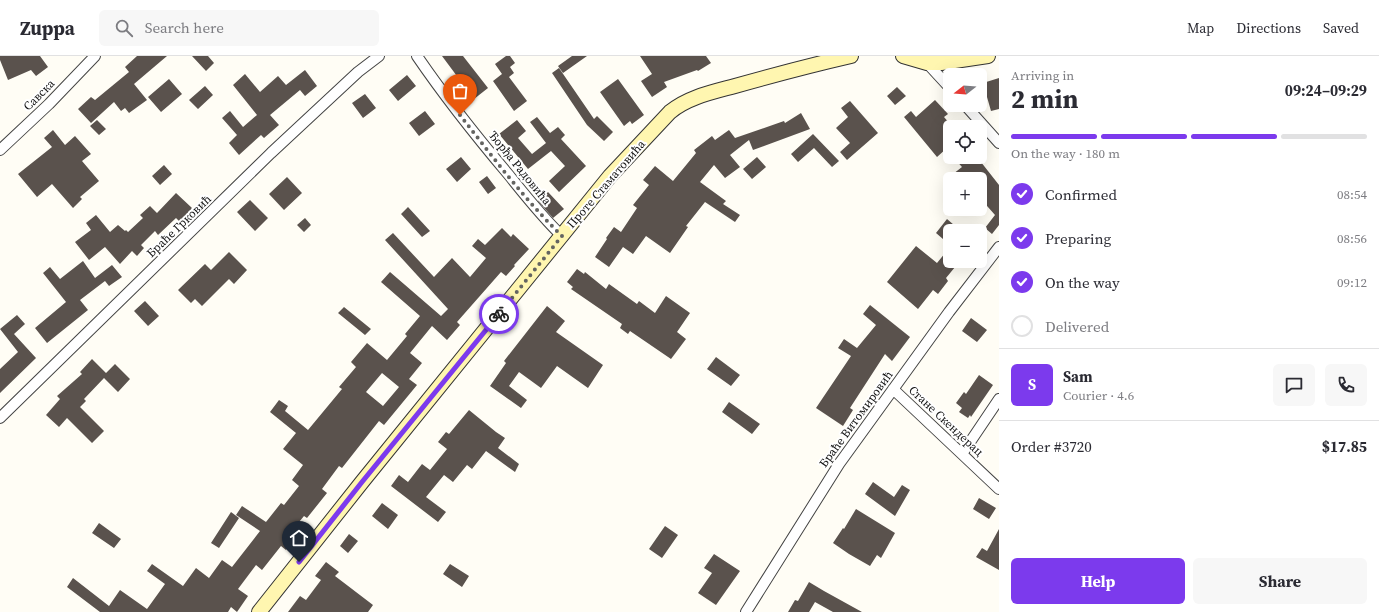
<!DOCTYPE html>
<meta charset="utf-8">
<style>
:root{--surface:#fff;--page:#f7f7f7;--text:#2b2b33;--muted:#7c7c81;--line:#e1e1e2;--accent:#7c3aed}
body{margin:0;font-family:"Source Serif 4",serif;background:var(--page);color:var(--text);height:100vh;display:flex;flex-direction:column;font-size:15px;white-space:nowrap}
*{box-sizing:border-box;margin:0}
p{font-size:13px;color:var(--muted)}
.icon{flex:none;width:22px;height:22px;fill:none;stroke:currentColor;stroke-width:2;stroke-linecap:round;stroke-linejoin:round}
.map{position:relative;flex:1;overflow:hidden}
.side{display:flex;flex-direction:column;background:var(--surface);width:380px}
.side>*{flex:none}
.needle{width:26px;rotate:253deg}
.fabs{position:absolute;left:943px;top:12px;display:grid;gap:8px}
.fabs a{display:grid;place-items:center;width:44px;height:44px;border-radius:6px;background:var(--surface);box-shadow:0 4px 16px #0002;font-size:20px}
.pin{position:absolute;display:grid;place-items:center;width:34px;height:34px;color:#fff;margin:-41px -17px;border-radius:50% 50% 50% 0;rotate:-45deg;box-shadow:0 0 4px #0007}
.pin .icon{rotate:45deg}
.courier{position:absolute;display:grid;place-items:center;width:40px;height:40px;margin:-20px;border:3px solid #7c3aed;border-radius:50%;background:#fff;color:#222;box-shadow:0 1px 5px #0007}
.overview em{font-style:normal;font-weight:700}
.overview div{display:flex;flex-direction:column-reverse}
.overview{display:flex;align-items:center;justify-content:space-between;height:68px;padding:0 12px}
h1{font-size:26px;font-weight:700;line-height:30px}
.bar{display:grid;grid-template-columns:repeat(4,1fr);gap:6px 4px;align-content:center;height:48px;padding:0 12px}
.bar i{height:5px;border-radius:3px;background:var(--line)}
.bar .active{background:var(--accent)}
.bar p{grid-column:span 4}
.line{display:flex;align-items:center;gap:10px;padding:0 12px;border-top:1px solid var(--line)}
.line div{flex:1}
.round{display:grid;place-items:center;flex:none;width:42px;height:42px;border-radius:6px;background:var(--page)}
ol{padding:0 12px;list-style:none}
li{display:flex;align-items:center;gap:12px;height:44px}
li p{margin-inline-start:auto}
li .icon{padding:4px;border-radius:50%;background:var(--accent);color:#fff;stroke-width:4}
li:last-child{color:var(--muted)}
li i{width:22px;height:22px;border:2px solid var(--line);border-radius:50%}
.button{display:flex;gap:8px;margin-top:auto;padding:8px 12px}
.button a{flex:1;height:46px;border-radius:6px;background:var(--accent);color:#fff;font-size:16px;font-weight:700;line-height:46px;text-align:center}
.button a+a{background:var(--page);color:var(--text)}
header{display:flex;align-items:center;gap:24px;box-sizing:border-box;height:56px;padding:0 20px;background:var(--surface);border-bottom:1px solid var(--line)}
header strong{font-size:19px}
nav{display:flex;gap:22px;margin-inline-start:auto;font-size:14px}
.search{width:280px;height:36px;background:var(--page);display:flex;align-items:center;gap:10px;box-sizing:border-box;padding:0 14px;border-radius:6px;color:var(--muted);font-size:15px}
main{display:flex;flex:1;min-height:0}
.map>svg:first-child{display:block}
.building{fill:#5a524d;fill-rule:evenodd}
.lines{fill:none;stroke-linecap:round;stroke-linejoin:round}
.street-casing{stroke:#444;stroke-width:12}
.secondary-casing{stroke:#333;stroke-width:16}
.street{stroke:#fff;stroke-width:10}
.secondary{stroke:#fff6b0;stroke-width:14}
.done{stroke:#646461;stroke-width:4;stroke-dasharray:0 7.2}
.route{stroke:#7c3aed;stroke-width:5}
.labels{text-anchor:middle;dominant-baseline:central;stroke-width:4;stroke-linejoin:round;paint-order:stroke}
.street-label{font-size:12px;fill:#111;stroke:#fff}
</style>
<header>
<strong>Zuppa</strong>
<div class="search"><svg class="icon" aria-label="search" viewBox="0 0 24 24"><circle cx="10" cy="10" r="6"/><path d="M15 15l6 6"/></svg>Search here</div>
<nav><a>Map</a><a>Directions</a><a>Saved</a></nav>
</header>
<main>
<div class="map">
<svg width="999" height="556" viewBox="0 0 999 556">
<rect width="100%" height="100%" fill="#fffdf5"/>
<!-- building -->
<path class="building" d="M 0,0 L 40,0 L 48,11 L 36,20 L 31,14 L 8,24 L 0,4 Z
M 137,0 L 167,0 L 134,28 L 147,44 L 129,57 L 125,52 L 121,55 L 114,46 L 91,67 L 78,53 L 91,41 L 95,44 L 129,16 L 125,11 Z
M 192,0 L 208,0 L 214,7 L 206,15 Z
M 442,0 L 463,0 L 488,32 L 474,43 Z
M 506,0 L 510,0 L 515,7 L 510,11 L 514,17 L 509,21 L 527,45 L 514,55 L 493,25 L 502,18 L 495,8 Z
M 572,0 L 587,0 L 563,17 L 558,10 Z
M 640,0 L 706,0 L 711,7 L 698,15 L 697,14 L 664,26 L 667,31 L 652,41 L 641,25 L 652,18 Z
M 559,12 L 594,63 L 597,60 L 613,76 L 604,85 L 587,69 L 552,17 Z
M 305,14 L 317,30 L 305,40 L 300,34 L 270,59 L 279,69 L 264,82 L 261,79 L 239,99 L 229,87 L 237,79 L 222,62 L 230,55 L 243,71 L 257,59 L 233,29 L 245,18 L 260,36 L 278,20 L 286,29 Z
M 407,19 L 416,30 L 398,45 L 389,34 Z
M 999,22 L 999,53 L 991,55 L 983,27 Z
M 169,23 L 182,38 L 161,56 L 148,41 Z
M 618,23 L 644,59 L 632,68 L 630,65 L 624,70 L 600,36 Z
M 205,30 L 213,39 L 198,53 L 189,44 Z
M 897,31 L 906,40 L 895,49 L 887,40 Z
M 365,38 L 376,52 L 363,62 L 352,47 Z
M 935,44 L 948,58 L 944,61 L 950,68 L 950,87 L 946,90 L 947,92 L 937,101 L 904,61 L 911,55 L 916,61 Z
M 850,45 L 878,77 L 847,104 L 840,96 L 850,87 L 836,72 L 848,61 L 841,52 Z
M 425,55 L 435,68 L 419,80 L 409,67 Z
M 801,57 L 810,73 L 753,94 L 749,84 L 730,99 L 740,111 L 725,122 L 714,109 L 700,126 L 726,145 L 723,148 L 740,159 L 735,166 L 705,146 L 686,170 L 688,171 L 670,197 L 646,180 L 633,198 L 623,191 L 609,211 L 595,201 L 607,183 L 606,182 L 614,171 L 621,176 L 637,152 L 633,149 L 649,129 L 643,124 L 655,110 L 673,125 L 696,97 L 694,94 L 712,80 L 715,84 L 729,74 L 735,82 L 784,65 L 785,67 Z
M 537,61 L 550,77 L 558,71 L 565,79 L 561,83 L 586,110 L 559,136 L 549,125 L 565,110 L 551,95 L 528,113 L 499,78 L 517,64 L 526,75 L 518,82 L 532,98 L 546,87 L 530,66 Z
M 97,64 L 106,73 L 99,79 L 90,70 Z
M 53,74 L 65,89 L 75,80 L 91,98 L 82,105 L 99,125 L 80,141 L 82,143 L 73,152 L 52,128 L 37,141 L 18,118 L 52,91 L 44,82 Z
M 813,78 L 839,105 L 832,111 L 814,92 L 798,106 L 791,98 Z
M 461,101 L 471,113 L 457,126 L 446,113 Z
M 757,101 L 766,111 L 752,123 L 743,113 Z
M 953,101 L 977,101 L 999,129 L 999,169 L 992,178 L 985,172 L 995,159 L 980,142 L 980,123 L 958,123 L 953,118 L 962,111 Z
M 164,109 L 172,118 L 160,129 L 152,120 Z
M 487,120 L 496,132 L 488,138 L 479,126 Z
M 287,121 L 302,137 L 284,154 L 269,138 Z
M 548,136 L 564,153 L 553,162 L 538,145 Z
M 176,137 L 192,152 L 180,166 L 176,162 L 158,179 L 155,175 L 141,189 L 144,192 L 137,200 L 132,195 L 120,208 L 105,191 L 89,204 L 75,186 L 91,174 L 86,167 L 96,159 L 110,176 L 118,169 L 125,175 L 126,174 L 128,176 L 143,162 L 140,159 L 150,150 L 157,157 Z
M 250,144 L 268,162 L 255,175 L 237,156 Z
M 408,151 L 430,175 L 422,181 L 401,158 Z
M 305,162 L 311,169 L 304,176 L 297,169 Z
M 947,163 L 954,169 L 950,174 L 950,189 L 936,177 Z
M 502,172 L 511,181 L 513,178 L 529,193 L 514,209 L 515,210 L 506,220 L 501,216 L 457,266 L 460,269 L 447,284 L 432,270 L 410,297 L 422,307 L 409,323 L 417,329 L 384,369 L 379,365 L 342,412 L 339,410 L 322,433 L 327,437 L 307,462 L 304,460 L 290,477 L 295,481 L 286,494 L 281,490 L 262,514 L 256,509 L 238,533 L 248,540 L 237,556 L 231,551 L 228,556 L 100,556 L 67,531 L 73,522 L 109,550 L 120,534 L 147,553 L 165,528 L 147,515 L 152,508 L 183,530 L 196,512 L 209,522 L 222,504 L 232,511 L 260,475 L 236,459 L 242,450 L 266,466 L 281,447 L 284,449 L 299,430 L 292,424 L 303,409 L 283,393 L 296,377 L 270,356 L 279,344 L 288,350 L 285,355 L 308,374 L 342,333 L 339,331 L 356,311 L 351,306 L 367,287 L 387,304 L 407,280 L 405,278 L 420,260 L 381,226 L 390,216 L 441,260 L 448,253 L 385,184 L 393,177 L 434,221 L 452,202 L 470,221 L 486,202 L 472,190 L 478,183 L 485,189 ZM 382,317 L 399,331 L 383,350 L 366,336 Z
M 916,190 L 937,207 L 950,191 L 950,205 L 960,205 L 946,222 L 948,225 L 938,238 L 933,234 L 918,253 L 887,226 Z
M 229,196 L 247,214 L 234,228 L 229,223 L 202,250 L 195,243 L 191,247 L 178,234 L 205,208 L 211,214 Z
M 83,205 L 95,222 L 112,209 L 122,221 L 109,230 L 105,225 L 80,244 L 88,254 L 47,287 L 35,272 L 66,246 L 43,217 L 50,211 L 60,223 Z
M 577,213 L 584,218 L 585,216 L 606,233 L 609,228 L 637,248 L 639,245 L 655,257 L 666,240 L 690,257 L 677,276 L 686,283 L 671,303 L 630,275 L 628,278 L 620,272 L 622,268 L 571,233 L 573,231 L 567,226 Z
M 145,245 L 159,260 L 148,270 L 134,255 Z
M 870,249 L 910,281 L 892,305 L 885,298 L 850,352 L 853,354 L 843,370 L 816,352 L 851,300 L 838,292 L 844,283 L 857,292 L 876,269 L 863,258 Z
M 547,250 L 565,265 L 556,276 L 603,309 L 588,332 L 557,310 L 541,332 L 519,316 L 509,330 L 527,344 L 521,352 L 490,330 L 506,307 L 504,305 Z
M 344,251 L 371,273 L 365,279 L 338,257 Z
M 17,259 L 25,268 L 14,278 L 36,302 L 0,337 L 0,313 L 18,296 L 0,273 Z
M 971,262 L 987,274 L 977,286 L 962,275 Z
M 716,301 L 740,319 L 731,330 L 707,313 Z
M 92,303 L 106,317 L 115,308 L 130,323 L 118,336 L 104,322 L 84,343 L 86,345 L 80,351 L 104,375 L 92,387 L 67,362 L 59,371 L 46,359 L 60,343 L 57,340 L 82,318 L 80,316 Z
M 979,319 L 993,329 L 971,361 L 970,359 L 968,362 L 959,356 L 962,352 L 956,347 L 964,336 L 966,338 Z
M 729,346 L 760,368 L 752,378 L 722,356 Z
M 469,354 L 496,376 L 505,382 L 498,392 L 519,408 L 515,416 L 486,395 L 472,413 L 467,409 L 453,426 L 444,419 L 426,441 L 446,456 L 438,466 L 391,430 L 399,419 L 408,426 L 422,408 L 430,414 L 447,393 L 438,386 L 446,376 L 449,378 Z
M 873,426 L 894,441 L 902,429 L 910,434 L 895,460 L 865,438 Z
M 979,442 L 996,452 L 989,463 L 973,453 Z
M 382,447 L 398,459 L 388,473 L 372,460 Z
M 856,453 L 895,477 L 881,502 L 877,499 L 870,510 L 849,498 L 833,487 L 843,472 L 844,473 Z
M 231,456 L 239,462 L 219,492 L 211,487 Z
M 99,467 L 121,483 L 114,492 L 92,477 Z
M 665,470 L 678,479 L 662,502 L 649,493 Z
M 999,473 L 999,514 L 976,501 L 982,492 L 987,495 Z
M 349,478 L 358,485 L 348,497 L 340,490 Z
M 714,498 L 740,515 L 716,549 L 698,537 L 712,517 L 704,512 Z
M 326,506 L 339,516 L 335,520 L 373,549 L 368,556 L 288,556 L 300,540 L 306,544 L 321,524 L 315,520 Z
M 450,508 L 469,520 L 462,531 L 443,518 Z
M 809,526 L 824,535 L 862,556 L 833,556 L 815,546 L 809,556 L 788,556 L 795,544 L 798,545 Z"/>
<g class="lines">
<!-- street casing -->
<g class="street-casing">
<path id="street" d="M 417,0 C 445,41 476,80 508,118 C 525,139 542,161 562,180
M 927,7 L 950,32
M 965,49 L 999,87
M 0,94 L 49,48 L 95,0
M 893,333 L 999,433
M 0,362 L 271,97 L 358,16 L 379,0
M 962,398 L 999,343
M 746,556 L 839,408 L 949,256 L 999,191"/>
</g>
<!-- secondary casing -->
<g class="secondary-casing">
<path id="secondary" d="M 903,0 L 927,7 L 941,7 L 988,0
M 259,556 L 362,426 L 610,120 L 670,56 C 688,41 713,36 735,30 C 774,19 812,9 851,0"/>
</g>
<!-- street -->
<use href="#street" class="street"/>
<!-- secondary -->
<use href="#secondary" class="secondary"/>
</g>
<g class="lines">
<!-- done -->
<path class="done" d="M 460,59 C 492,100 524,143 562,180 L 499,258"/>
<!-- route -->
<path class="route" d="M 299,506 L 362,426 L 499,258"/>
</g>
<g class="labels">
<!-- street labels -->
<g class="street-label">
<text transform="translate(39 39) rotate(-45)">Савска</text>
<text transform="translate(520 112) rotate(51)">Ђорђа Радовића</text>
<text transform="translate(606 128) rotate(-49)">Проте Стаматовића</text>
<text transform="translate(179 170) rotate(-44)">Браће Грковић</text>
<text transform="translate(856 363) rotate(-54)">Браће Витомировић</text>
<text transform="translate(946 365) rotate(43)">Стане Скендерац</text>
</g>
</g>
</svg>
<div class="fabs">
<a><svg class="needle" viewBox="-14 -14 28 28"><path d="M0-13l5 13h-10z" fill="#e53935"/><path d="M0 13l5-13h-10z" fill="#7c7c81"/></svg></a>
<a><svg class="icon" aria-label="locate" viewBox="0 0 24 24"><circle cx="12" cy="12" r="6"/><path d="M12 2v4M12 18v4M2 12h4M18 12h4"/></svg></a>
<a>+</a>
<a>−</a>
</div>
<div class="pin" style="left:460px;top:59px;background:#ea580c"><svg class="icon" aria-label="bag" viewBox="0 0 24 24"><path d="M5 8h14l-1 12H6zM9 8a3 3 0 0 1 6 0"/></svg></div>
<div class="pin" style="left:299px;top:506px;background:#1f2937"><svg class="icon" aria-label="home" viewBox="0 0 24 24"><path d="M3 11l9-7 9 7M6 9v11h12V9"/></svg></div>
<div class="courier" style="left:499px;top:258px"><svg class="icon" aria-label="bike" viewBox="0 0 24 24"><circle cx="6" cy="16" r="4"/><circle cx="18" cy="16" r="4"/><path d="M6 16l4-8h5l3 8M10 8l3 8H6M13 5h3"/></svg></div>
</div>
<section class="side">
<div class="overview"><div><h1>2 min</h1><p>Arriving in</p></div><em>09:24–09:29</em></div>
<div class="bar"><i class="active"></i><i class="active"></i><i class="active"></i><i></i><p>On the way · 180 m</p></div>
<ol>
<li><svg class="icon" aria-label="check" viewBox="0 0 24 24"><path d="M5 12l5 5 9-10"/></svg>Confirmed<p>08:54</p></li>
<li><svg class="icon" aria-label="check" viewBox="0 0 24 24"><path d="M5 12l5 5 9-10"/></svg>Preparing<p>08:56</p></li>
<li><svg class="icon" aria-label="check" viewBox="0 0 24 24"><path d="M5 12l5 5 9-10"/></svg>On the way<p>09:12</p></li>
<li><i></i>Delivered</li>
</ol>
<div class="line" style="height:72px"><b class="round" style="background:var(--accent);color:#fff">S</b><div><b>Sam</b><p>Courier · 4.6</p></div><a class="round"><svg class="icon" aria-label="chat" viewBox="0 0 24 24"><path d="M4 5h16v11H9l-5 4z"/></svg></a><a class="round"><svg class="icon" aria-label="phone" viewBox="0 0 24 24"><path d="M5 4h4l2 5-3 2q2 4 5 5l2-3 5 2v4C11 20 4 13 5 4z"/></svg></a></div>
<div class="line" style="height:52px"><div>Order #3720</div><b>$17.85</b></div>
<div class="button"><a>Help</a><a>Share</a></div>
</section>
</main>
